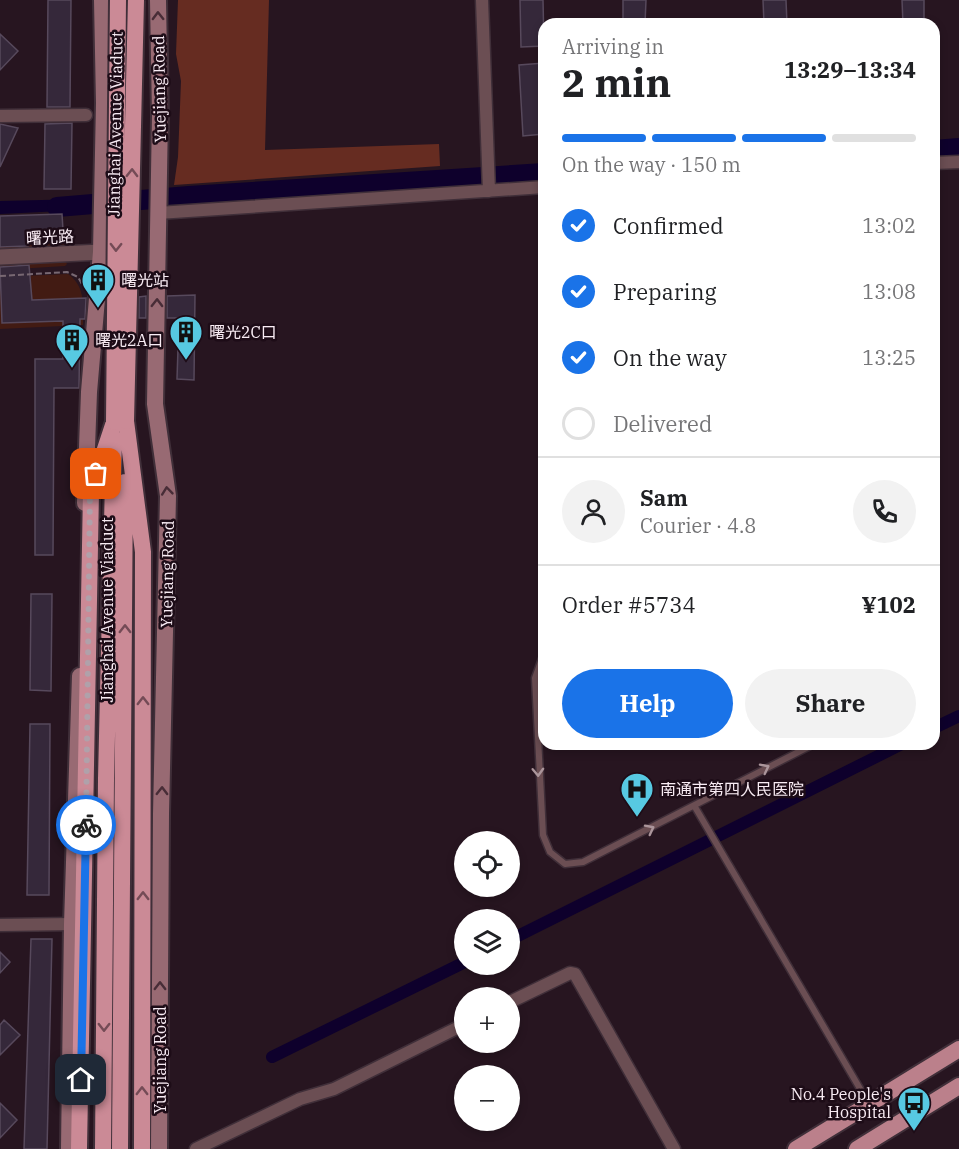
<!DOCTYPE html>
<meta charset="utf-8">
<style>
:root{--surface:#fff;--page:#f2f2f2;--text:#202124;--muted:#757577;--line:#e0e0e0;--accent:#1a73e8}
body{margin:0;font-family:"IBM Plex Serif","Noto Sans SC",serif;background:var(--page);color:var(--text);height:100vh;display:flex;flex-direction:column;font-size:22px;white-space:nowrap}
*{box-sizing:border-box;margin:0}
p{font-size:20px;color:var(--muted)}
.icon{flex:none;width:33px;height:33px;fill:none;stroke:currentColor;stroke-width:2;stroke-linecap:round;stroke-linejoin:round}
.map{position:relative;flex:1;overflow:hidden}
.drawer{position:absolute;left:538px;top:18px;width:402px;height:732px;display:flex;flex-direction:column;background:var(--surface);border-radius:18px;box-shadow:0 3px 9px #0003}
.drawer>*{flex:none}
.tools{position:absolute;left:454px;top:831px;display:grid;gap:12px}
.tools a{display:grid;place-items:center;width:66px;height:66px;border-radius:50%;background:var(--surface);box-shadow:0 3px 9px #0003;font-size:30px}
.pin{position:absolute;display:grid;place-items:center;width:51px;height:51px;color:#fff;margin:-26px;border-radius:12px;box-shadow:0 3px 9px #0006}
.courier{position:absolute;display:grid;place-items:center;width:60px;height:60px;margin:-30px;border:4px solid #1a73e8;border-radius:50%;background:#fff;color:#222;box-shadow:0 2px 8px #0007}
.overview em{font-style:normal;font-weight:800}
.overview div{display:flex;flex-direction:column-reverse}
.overview{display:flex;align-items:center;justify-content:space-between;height:102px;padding:0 24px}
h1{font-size:39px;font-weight:800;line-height:45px}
.bar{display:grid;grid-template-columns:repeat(4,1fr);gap:9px 6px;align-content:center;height:72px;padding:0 24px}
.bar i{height:8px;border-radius:4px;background:var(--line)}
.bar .on{background:var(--accent)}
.bar p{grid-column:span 4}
.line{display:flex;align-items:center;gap:15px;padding:0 24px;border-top:2px solid var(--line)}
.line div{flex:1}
.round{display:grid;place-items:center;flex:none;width:63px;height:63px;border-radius:32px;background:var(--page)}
ol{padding:0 24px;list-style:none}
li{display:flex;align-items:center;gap:18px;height:66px}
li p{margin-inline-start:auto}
li .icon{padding:6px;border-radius:50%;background:var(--accent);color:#fff;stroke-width:4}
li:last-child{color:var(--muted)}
li i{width:33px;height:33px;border:3px solid var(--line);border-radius:50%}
.cta{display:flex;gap:12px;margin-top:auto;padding:12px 24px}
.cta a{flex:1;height:69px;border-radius:36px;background:var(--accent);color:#fff;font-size:24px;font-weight:800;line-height:69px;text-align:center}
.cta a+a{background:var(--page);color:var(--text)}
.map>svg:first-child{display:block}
.green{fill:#421b13}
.forest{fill:#662c21}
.water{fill:#0e002c}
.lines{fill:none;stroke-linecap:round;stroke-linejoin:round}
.canal{stroke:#0e002c;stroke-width:12}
.river{stroke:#0e002c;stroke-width:20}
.building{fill:#35283a;stroke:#57495c;stroke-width:1.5}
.service-casing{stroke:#402f39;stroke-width:9}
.minor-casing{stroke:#402f39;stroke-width:15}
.tertiary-casing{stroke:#402f39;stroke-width:18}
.secondary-casing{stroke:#402f39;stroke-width:20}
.primary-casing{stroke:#402f39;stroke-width:20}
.trunk-casing{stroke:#402f39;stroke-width:20}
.path{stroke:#786872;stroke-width:2;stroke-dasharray:6 3;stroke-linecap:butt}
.service{stroke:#6b4e53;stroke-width:6}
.minor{stroke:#6b4e53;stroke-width:12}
.tertiary{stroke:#6b4e53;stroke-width:15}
.secondary{stroke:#986a73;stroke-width:16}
.primary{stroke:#bb808b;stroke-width:16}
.trunk{stroke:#cb8a96;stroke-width:16}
.trunk-bridge-casing{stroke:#402f39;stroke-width:20;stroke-linecap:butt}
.trunk-bridge{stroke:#cb8a96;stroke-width:16}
.oneway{stroke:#482d37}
.oneway2{stroke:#744b56}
.oneway3{stroke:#ab959b}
.done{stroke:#b0a1aa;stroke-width:6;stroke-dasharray:0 10.8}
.route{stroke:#1a73e8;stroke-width:8}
.labels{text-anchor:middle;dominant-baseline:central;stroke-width:5;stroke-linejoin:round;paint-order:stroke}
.street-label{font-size:16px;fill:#f9ecf4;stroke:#1d0c17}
.poi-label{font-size:16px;fill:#f9ecf4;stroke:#1d0c17;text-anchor:start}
</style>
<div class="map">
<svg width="959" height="1149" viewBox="0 0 959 1149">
<rect width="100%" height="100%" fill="#271520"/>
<!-- green -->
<path class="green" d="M 67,242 L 69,246 L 0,251 L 0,245 Z
M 65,261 L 67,264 L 65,266 L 0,270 L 0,264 Z
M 68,274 C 86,287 83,305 83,325 L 0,329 L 0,277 Z"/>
<!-- forest -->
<path class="forest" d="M 178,0 L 269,0 L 265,150 L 439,144 L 440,166 L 174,185 L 178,157 L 181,81 L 176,54 Z"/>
<!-- water -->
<path class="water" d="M 84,199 L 83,210 L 0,214 L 0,201 Z"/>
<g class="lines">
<!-- canal -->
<path class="canal" d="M 934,728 L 959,716
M 510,940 L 902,744
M 272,1057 L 465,962"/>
<!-- river -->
<path class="river" d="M 934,150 L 959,148
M 57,207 L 189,196 L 544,173"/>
</g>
<!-- building -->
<path class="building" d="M 48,0 L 71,0 L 70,107 L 47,107 Z
M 520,0 L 543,0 L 544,46 L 521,47 Z
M 623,0 L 646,0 L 645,24 L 623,24 Z
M 763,0 L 786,0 L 787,24 L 764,24 Z
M 902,0 L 924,0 L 924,23 L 903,24 Z
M 0,34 L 18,51 L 0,70 Z
M 544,63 L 544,134 L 523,136 L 519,65 Z
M 72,123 L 71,189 L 44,189 L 45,124 Z
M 0,124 L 18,128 L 0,167 Z
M 62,214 L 63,230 L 27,231 L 28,246 L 0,247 L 0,216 Z
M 29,265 L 32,300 L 86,298 L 85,319 L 80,319 L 79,388 L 54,388 L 53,555 L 35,555 L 35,359 L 63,359 L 63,321 L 2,323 L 0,267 Z
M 195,295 L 194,380 L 177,379 L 179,318 L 167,318 L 167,296 Z
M 146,296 L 146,318 L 139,318 L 139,297 Z
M 31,594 L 52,594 L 51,691 L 30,690 Z
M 30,724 L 50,724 L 49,895 L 27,895 Z
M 31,939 L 52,939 L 47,1149 L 24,1149 Z
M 0,952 L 10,962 L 0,973 Z
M 4,1020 L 20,1035 L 0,1055 L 0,1025 Z
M 0,1103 L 17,1120 L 0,1138 Z"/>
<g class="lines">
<!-- service casing -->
<g class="service-casing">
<path id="service" d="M 544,653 L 535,678 L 543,835 L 550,852 L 565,864 L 583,862 L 814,744
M 695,807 L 869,1104"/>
</g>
<!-- minor casing -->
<g class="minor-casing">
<path id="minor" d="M 482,0 L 489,191
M 0,116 L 86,115
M 934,163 L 959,162
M 158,213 L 544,187
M 0,925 L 72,924
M 510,1002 L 570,973 L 575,974 L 674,1149
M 196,1149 L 300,1099 L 334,1089 L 465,1024"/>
</g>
<!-- tertiary casing -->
<g class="tertiary-casing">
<path id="tertiary" d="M 0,257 L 101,252"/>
</g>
<!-- secondary casing -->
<g class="secondary-casing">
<path id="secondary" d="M 158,0 L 160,116 L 155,404 L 168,496 L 161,814 L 159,1149
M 85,503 L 89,392 L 101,252 L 104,103 L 102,0
M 69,1149 L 72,924 L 80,676"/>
</g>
<!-- primary casing -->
<g class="primary-casing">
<path id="primary" d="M 796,1149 L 959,1049
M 857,1149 L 959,1086"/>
</g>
<!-- trunk casing -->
<g class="trunk-casing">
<path id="trunk" d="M 126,421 L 143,552 L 142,1149
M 79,1149 L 91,491 L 114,422
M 103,1149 L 106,779 L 114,438
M 120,1149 L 125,482"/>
</g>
<!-- path -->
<path class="path" d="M 0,276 L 67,272 L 78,277 L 83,286"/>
<!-- service -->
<use href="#service" class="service"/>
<!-- minor -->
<use href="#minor" class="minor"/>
<!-- tertiary -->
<use href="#tertiary" class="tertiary"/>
<!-- secondary -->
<use href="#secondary" class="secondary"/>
<!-- primary -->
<use href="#primary" class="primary"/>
<!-- trunk -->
<use href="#trunk" class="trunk"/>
<!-- trunk-bridge casing -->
<g class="trunk-bridge-casing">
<path id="trunk-bridge" d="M 126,421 L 136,0
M 114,422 L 118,0"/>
</g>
<!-- trunk-bridge -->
<use href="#trunk-bridge" class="trunk-bridge"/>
</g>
<!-- one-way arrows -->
<defs><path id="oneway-chevron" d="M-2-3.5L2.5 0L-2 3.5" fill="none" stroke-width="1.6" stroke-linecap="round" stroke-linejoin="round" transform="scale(1.5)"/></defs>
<g class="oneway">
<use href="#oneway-chevron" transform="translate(158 16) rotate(-91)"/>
<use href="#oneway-chevron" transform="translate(157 303) rotate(-89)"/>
<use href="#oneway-chevron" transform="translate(167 491) rotate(-96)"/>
<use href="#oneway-chevron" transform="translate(162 791) rotate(-89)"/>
<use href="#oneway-chevron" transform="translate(160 986) rotate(-90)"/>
</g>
<g class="oneway2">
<use href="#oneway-chevron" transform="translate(132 173) rotate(-89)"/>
<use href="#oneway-chevron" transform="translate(116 247) rotate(91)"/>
<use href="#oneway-chevron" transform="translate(125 629) rotate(-90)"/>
<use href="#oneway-chevron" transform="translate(143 701) rotate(-90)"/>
<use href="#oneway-chevron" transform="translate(143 896) rotate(-90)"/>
<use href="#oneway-chevron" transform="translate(104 1027) rotate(90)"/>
<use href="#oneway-chevron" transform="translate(142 1091) rotate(-90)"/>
</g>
<g class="oneway3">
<use href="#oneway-chevron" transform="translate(765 768) rotate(-27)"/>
<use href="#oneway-chevron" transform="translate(538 772) rotate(88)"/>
<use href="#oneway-chevron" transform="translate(650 829) rotate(-27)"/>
</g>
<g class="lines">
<!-- done -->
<path class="done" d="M 86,825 L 90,492 L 96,474"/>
<!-- route -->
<path class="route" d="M 81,1080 L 86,825"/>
</g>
<!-- icons -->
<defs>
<g id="building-pin" transform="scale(1.725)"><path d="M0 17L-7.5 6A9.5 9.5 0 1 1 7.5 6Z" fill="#57c9e2" stroke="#1d0c17"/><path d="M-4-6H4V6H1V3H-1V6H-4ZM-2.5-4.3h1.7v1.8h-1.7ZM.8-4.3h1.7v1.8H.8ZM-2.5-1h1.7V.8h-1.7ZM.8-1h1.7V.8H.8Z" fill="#111"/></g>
<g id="hospital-pin" transform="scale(1.725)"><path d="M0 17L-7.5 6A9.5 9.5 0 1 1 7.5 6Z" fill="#57c9e2" stroke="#1d0c17"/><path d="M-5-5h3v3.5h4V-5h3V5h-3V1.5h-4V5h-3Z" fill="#111"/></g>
<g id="bus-pin" transform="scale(1.725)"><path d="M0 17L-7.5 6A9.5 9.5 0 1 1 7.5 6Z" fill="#57c9e2" stroke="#1d0c17"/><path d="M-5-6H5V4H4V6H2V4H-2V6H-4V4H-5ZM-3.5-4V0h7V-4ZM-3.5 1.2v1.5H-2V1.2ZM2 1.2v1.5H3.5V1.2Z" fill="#111"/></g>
</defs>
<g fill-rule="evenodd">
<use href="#building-pin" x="98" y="280"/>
<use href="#building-pin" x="186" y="332"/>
<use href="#building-pin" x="72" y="340"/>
<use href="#hospital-pin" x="637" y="789"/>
<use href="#bus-pin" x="914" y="1103"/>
</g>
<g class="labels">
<!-- street labels -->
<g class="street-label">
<text transform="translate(159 89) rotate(-91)">Yuejiang Road</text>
<text transform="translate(115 124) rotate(-89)">Jianghai Avenue Viaduct</text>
<text transform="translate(50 237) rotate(-3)">曙光路</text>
<text transform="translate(167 574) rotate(-89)">Yuejiang Road</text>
<text transform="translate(107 610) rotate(-90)">Jianghai Avenue Viaduct</text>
<text transform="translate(160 1060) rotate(-90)">Yuejiang Road</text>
</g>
<!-- poi labels -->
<g class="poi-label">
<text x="121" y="280">曙光站</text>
<text x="209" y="332">曙光2C口</text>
<text x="95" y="340">曙光2A口</text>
<text x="660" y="789">南通市第四人民医院</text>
<text x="891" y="1094" text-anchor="end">No.4 People's<tspan x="891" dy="18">Hospital</tspan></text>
</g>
</g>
</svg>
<div class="tools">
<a><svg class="icon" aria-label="locate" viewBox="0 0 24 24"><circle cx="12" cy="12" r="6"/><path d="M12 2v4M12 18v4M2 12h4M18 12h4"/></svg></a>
<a><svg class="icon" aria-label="layers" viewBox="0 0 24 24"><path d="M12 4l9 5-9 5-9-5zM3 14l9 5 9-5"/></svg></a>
<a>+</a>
<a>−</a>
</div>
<div class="pin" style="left:96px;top:474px;background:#ea580c"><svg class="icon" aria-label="bag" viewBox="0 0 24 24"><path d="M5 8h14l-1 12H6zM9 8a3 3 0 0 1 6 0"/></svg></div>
<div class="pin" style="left:81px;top:1080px;background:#1f2937"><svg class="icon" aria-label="home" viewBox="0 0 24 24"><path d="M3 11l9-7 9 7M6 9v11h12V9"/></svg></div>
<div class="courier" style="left:86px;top:825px"><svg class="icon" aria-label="bike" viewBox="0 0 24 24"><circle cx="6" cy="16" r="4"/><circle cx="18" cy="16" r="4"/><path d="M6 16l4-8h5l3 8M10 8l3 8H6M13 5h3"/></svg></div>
<section class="drawer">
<div class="overview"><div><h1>2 min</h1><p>Arriving in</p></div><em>13:29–13:34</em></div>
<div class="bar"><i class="on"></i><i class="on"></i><i class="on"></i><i></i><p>On the way · 150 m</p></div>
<ol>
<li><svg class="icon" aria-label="check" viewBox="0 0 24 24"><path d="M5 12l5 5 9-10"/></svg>Confirmed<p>13:02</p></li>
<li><svg class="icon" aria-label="check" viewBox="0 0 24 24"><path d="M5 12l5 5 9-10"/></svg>Preparing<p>13:08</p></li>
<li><svg class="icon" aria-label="check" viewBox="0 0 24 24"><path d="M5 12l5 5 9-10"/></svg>On the way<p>13:25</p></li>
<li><i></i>Delivered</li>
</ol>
<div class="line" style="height:108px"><a class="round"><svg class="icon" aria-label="person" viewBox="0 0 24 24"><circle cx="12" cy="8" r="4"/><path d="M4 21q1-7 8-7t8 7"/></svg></a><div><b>Sam</b><p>Courier · 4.8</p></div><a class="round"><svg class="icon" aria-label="phone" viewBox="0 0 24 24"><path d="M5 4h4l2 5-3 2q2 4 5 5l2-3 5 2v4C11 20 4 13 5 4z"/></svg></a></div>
<div class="line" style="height:78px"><div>Order #5734</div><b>¥102</b></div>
<div class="cta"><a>Help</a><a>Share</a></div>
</section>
</div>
